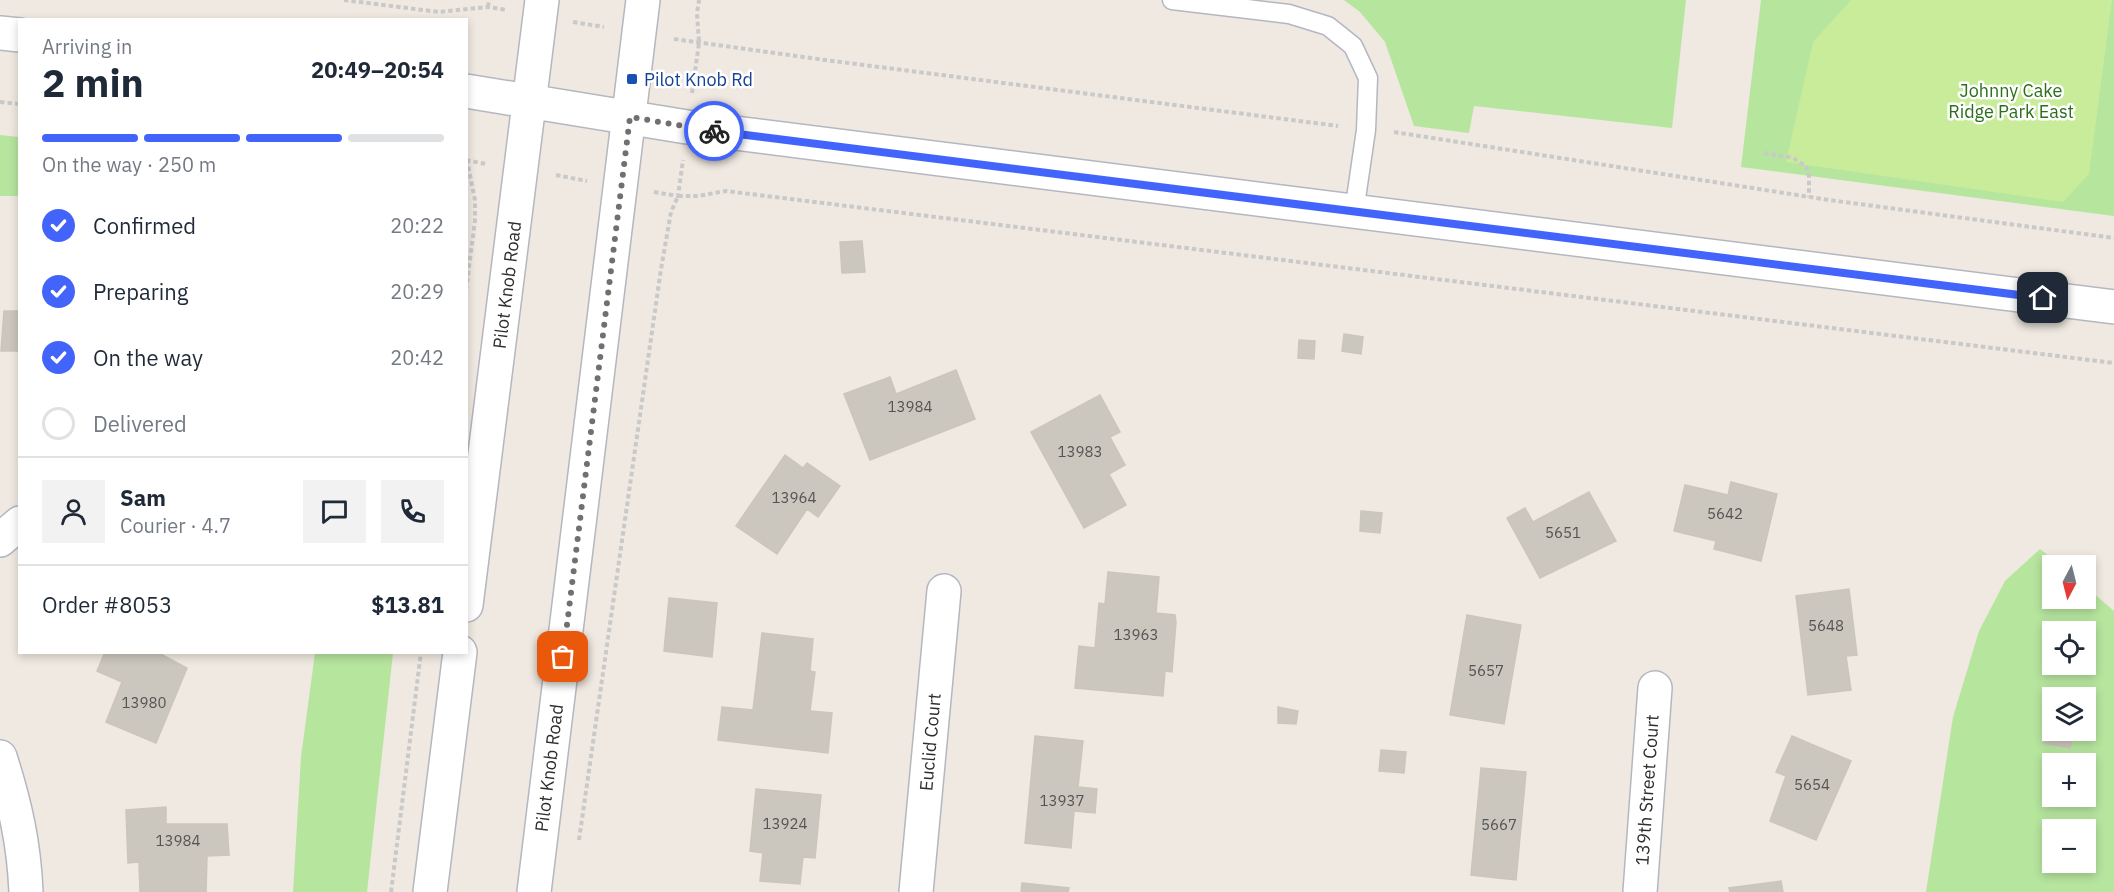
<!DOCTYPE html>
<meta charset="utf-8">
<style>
:root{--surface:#fff;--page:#f2f2f3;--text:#1f2937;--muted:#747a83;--line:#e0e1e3;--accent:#4264fb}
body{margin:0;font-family:"IBM Plex Sans",sans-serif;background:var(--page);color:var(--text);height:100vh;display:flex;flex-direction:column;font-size:22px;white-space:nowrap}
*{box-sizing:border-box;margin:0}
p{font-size:20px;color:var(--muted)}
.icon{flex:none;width:33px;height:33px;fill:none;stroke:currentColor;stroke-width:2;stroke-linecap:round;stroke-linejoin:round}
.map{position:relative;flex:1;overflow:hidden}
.sheet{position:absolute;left:18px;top:18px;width:450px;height:636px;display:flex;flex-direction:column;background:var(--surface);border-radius:0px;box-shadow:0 3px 9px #0003}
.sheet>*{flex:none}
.needle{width:39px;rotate:187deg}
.fabs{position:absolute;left:2042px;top:555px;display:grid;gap:12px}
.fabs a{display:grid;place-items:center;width:54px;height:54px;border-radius:0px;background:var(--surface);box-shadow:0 3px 9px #0003;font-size:30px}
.pin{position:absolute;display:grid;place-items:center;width:51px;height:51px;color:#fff;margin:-26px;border-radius:12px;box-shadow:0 3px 9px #0006}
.courier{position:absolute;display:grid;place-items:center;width:60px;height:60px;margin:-30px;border:4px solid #4264fb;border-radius:50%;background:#fff;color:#222;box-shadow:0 2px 8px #0007}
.overview em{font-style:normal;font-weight:700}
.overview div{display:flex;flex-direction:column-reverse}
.overview{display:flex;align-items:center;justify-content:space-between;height:102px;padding:0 24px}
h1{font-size:39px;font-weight:700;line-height:45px}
.bar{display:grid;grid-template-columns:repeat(4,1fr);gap:9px 6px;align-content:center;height:72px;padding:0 24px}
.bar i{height:8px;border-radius:4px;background:var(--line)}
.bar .on{background:var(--accent)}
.bar p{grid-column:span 4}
.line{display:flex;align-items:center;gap:15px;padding:0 24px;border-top:2px solid var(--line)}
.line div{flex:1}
.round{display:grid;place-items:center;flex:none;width:63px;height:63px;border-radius:0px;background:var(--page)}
ol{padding:0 24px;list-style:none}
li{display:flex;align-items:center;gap:18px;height:66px}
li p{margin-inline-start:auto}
li .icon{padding:6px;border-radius:50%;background:var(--accent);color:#fff;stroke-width:4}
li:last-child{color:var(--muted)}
li i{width:33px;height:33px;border:3px solid var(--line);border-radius:50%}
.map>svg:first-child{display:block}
.green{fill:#b6e59e;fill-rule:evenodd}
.pitch{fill:#c9ec9a}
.building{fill:#cbc7bf;stroke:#cbc5ba;stroke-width:1.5}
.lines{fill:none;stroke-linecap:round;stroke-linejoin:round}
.lane-casing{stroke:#b4b7c1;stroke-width:21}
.street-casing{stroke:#b4b7c1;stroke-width:36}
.secondary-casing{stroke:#b4b7c1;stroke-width:36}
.path{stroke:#c9c9c9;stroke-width:4;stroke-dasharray:4.5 3;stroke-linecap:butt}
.lane{stroke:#fff;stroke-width:18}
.street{stroke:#fff;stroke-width:33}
.secondary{stroke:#fff;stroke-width:33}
.done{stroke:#726f6d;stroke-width:6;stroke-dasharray:0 10.8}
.route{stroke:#4264fb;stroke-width:8}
.transit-dot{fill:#1a4fb4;stroke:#fff;stroke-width:2}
.labels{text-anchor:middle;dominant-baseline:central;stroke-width:5;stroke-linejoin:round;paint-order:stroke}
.number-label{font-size:15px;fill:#555452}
.transit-label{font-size:18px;fill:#164399;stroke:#fff;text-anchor:start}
.park-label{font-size:18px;fill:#2c6e1b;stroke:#fff}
.street-label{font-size:18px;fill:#2e2e2e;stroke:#fff}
</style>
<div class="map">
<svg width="2114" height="892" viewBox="0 0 2114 892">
<rect width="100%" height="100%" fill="#efe9e1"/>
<!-- green -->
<path class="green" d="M 1344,0 L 1686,0 L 1672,128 L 1474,106 L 1469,133 L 1414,126 L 1385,42 L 1360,12 Z
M 1761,0 L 2114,0 L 2114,216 L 1741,167 Z
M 0,135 L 19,137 L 19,196 L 0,196 Z
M 2040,549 L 2060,565 L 2052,566 L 2052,598 L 2085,598 L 2085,586 L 2114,611 L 2114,892 L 1926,892 L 1953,717 L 1979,631 L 2005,581 ZM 2052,632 L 2085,632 L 2085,664 L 2052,664 ZM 2052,698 L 2085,698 L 2085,730 L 2052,730 ZM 2052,764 L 2085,764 L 2085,796 L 2052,796 ZM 2052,830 L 2085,830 L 2085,862 L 2052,862 Z
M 315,653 L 393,653 L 367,892 L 293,892 L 301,757 Z"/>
<!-- pitch -->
<path class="pitch" d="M 1851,0 L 2112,0 L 2089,174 L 2063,202 L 1786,162 L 1813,42 Z"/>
<!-- building -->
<path class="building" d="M 862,241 L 865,272 L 842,273 L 840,242 Z
M 4,311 L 20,311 L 20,351 L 1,351 Z
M 1344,334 L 1363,337 L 1361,354 L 1342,351 Z
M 1299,340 L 1315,341 L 1314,359 L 1298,358 Z
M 956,370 L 975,419 L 870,460 L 844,394 L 890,377 L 896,394 Z
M 1100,395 L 1120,432 L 1110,437 L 1125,465 L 1109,474 L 1126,505 L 1084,528 L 1031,432 Z
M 785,455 L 803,468 L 807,463 L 840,486 L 818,517 L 807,509 L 777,554 L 736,526 Z
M 1731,482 L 1777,494 L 1761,561 L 1714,549 L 1716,541 L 1674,531 L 1685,485 L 1728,495 Z
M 1589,492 L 1616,541 L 1540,578 L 1507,518 L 1525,508 L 1533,522 Z
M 1361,511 L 1382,513 L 1380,533 L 1360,531 Z
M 1108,572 L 1159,577 L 1156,613 L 1175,615 L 1176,622 L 1172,672 L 1165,671 L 1163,696 L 1075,688 L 1079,646 L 1095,648 L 1099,603 L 1105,604 Z
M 1849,589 L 1857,655 L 1846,656 L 1851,690 L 1808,695 L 1796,596 Z
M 669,598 L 717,603 L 712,657 L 664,651 Z
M 1467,615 L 1521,625 L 1504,724 L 1450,715 Z
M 762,633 L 813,639 L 810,671 L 815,672 L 810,711 L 832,713 L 828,753 L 718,740 L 722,707 L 753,710 Z
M 105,652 L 157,652 L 187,668 L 156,743 L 106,722 L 122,682 L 97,671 Z
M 1278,707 L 1298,711 L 1296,724 L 1278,723 Z
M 2047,723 L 2052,724 L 2052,730 L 2074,730 L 2070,748 L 2043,743 Z
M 1035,736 L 1083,741 L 1078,787 L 1097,789 L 1095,813 L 1074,811 L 1071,848 L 1025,843 Z
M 1792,736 L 1851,761 L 1816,840 L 1770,821 L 1786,776 L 1776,772 Z
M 1381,750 L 1406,752 L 1404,773 L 1379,771 Z
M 1481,768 L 1526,772 L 1516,880 L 1471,875 Z
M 756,789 L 821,795 L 815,858 L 803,857 L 800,884 L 760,881 L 763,853 L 750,851 Z
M 166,807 L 166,824 L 227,824 L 229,855 L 207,856 L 206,892 L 140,892 L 139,862 L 128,863 L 126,810 Z
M 1781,881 L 1783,892 L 1730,892 L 1729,888 Z
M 1022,883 L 1069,888 L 1068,892 L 1021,892 Z"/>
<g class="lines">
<!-- lane casing -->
<g class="lane-casing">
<path id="lane" d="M 1172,0 L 1289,14 L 1328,26 L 1353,46 L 1368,78 L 1366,130 L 1354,212"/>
</g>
<!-- street casing -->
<g class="street-casing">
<path id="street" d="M 0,540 L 20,523
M 0,757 C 15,804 24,843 26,892
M 916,892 L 944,591
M 1640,892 L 1655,688"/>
</g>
<!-- secondary casing -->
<g class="secondary-casing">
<path id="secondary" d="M 0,33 L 20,35
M 466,91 L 687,127 L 2114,307
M 466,605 L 542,0
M 430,892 L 460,652
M 534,892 L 643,0"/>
</g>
<!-- path -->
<path class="path" d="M 344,0 L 439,12 L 488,7 L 507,10
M 488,7 L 489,0
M 573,22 L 604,27
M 674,39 L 825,60 L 1338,126
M 692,93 L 699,43 L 697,13 L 699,0
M 0,102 L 20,104
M 1394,132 L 1829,200 L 2114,238
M 1764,153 L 1793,158 L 1806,166 L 1809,176 L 1809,197
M 466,160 L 486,164
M 556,175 L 587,181
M 654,192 L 678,196 L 683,160
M 466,290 L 475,221 L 475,200 L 467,160
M 579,840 L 661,269 L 671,212 L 678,196 L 698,196 L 726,191 L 2114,363
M 391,892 L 421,652"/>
<!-- lane -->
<use href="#lane" class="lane"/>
<!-- street -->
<use href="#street" class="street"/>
<!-- secondary -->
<use href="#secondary" class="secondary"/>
</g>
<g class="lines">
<!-- done -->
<path class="done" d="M 563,657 L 630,117 L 714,131"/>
<!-- route -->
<path class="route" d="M 714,131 L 2043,298"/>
</g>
<!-- markers -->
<rect class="transit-dot" x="626" y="73" width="12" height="12" rx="3"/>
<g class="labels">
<!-- number labels -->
<g class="number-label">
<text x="910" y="406">13984</text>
<text x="1080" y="451">13983</text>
<text x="794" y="497">13964</text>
<text x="1725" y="513">5642</text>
<text x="1563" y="532">5651</text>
<text x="1826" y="625">5648</text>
<text x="1136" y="634">13963</text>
<text x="1486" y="670">5657</text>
<text x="144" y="702">13980</text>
<text x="1812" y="784">5654</text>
<text x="1062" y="800">13937</text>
<text x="785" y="823">13924</text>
<text x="1499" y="824">5667</text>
<text x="178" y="840">13984</text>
</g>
<!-- transit labels -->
<g class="transit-label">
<text x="644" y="79">Pilot Knob Rd</text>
</g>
<!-- park labels -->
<g class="park-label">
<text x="2011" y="90">Johnny Cake<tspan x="2011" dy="21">Ridge Park East</tspan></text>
</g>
<!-- street labels -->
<g class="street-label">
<text transform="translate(507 285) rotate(-83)">Pilot Knob Road</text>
<text transform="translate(930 742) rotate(-85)">Euclid Court</text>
<text transform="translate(549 768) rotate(-83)">Pilot Knob Road</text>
<text transform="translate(1647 790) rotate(-86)">139th Street Court</text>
</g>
</g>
</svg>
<div class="fabs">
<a><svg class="needle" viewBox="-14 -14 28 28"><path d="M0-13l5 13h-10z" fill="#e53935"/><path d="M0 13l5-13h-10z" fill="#747a83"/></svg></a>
<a><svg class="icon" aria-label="locate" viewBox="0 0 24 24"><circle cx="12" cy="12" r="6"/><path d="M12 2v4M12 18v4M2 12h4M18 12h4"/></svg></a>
<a><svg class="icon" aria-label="layers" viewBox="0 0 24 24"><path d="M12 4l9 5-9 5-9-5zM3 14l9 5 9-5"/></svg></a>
<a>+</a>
<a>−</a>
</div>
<div class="pin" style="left:563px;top:657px;background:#ea580c"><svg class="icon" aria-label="bag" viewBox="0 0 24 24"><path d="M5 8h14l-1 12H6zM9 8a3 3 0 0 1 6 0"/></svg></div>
<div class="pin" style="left:2043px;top:298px;background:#1f2937"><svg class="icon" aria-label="home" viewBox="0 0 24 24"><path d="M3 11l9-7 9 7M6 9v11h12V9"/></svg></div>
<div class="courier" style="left:714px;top:131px"><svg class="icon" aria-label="bike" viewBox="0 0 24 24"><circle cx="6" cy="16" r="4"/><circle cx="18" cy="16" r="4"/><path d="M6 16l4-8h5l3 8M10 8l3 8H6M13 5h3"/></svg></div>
<section class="sheet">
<div class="overview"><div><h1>2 min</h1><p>Arriving in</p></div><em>20:49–20:54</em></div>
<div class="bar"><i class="on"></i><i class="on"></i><i class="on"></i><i></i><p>On the way · 250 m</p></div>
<ol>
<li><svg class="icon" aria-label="check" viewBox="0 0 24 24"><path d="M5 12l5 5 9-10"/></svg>Confirmed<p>20:22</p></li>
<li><svg class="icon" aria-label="check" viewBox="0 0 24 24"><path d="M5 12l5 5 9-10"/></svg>Preparing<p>20:29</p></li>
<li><svg class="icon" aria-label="check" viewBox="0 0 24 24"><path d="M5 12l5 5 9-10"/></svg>On the way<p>20:42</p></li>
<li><i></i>Delivered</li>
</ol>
<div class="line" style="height:108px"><a class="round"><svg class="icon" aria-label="person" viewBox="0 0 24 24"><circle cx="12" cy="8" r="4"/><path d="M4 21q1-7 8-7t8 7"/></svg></a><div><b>Sam</b><p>Courier · 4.7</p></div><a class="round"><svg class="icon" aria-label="chat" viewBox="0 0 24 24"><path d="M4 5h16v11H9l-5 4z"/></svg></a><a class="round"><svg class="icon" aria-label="phone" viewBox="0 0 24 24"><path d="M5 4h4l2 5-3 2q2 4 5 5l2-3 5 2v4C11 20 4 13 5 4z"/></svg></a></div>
<div class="line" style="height:78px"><div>Order #8053</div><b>$13.81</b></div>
</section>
</div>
